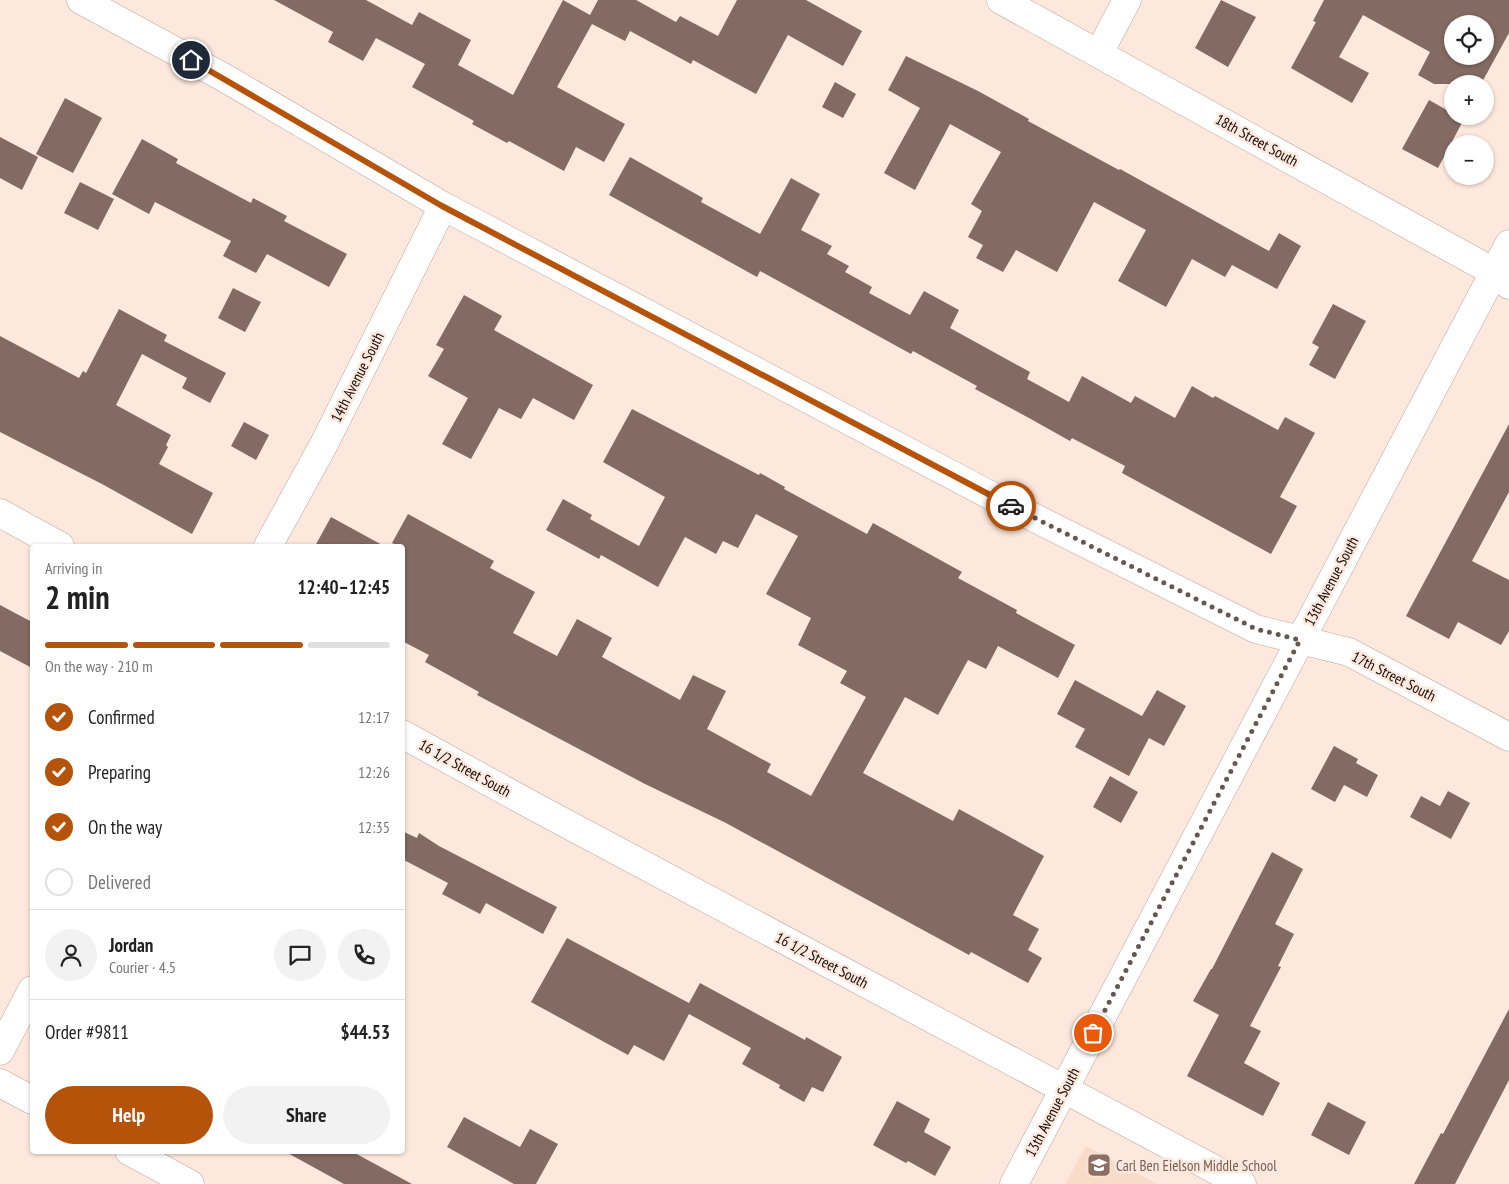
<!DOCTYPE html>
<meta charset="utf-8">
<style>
:root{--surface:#fff;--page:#f2f2f2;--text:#222;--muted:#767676;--line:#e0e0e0;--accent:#b45309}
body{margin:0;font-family:"PT Sans Narrow",sans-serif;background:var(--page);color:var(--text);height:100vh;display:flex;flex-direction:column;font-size:19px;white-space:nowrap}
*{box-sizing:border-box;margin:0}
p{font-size:16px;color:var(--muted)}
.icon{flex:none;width:28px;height:28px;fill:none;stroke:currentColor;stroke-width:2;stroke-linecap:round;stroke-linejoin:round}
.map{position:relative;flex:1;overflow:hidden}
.details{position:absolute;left:30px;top:544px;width:375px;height:610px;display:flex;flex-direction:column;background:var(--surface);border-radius:5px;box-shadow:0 1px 4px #0004}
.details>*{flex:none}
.controls{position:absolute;left:1444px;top:15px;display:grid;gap:10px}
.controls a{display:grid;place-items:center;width:50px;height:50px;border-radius:50%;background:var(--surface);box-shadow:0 1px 4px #0004;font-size:25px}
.pin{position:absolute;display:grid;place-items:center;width:42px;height:42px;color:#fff;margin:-21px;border:2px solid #fff;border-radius:50%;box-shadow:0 1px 5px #0007}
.courier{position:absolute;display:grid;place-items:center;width:50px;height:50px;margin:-25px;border:4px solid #b45309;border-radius:50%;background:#fff;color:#222;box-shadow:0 1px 6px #0007}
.summary em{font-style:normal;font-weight:800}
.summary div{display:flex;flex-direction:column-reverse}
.summary{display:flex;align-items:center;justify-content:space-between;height:85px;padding:0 15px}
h1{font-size:32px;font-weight:800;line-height:38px}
.bar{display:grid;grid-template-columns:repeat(4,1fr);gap:8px 5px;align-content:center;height:60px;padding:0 15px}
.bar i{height:6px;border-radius:4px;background:var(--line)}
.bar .current{background:var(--accent)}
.bar p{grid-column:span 4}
.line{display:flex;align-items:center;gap:12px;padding:0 15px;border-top:1px solid var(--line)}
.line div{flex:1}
.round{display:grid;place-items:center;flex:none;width:52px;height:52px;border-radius:26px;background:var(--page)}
ol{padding:0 15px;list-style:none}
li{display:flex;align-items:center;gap:15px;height:55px}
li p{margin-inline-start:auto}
li .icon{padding:5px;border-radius:50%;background:var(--accent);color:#fff;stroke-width:4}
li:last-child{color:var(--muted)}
li i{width:28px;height:28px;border:2px solid var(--line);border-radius:50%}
.cta{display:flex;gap:10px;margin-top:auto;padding:10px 15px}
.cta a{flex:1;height:58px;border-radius:30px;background:var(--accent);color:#fff;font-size:20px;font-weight:800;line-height:58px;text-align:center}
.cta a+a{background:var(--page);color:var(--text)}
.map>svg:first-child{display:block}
.built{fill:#fadac8}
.building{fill:#836a63;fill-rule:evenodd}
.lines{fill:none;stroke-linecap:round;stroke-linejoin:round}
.minor-casing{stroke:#bea699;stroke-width:29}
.major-casing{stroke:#bea699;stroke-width:29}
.minor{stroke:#fff;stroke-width:28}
.major{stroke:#fff;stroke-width:28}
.done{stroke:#655852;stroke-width:5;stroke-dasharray:0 9}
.route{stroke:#b45309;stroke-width:6}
.labels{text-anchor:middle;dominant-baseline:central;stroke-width:5;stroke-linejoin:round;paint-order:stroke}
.street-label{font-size:15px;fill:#130b07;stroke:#fde8dd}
.education-label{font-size:15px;fill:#785e54;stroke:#fde8dd;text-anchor:start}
</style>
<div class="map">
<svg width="1509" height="1184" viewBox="0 0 1509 1184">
<rect width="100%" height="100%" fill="#fde8dd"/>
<!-- built -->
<path class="built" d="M 1086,1146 L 1157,1184 L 1065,1184 Z"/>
<!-- building -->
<path class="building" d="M 274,0 L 366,0 L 412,25 L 419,12 L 471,40 L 458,65 L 513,95 L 563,0 L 590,15 L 598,0 L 636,0 L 676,22 L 680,16 L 718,36 L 737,0 L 806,0 L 862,31 L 843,66 L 788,35 L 756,94 L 693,60 L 691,64 L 630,31 L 625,41 L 592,24 L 557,87 L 625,124 L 604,162 L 576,147 L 564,171 L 509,141 L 507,143 L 472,124 L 474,121 L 412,87 L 425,64 L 376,38 L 363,61 L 328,42 L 333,32 Z
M 1221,0 L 1256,17 L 1228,67 L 1195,48 Z
M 1324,0 L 1509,0 L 1509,33 L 1481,84 L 1434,84 L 1418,75 L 1430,52 L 1363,15 L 1339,57 L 1369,73 L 1352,103 L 1291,68 L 1316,22 L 1313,21 ZM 1452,24 L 1485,24 L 1485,56 L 1452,56 Z
M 906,56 L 978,91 L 1029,119 L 1028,121 L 1119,170 L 1120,169 L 1269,251 L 1279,233 L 1301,246 L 1277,289 L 1232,265 L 1225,277 L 1192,259 L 1166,307 L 1118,281 L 1146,230 L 1094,202 L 1057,272 L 1016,250 L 1003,272 L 976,258 L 983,245 L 968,237 L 982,211 L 971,204 L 1001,152 L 950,124 L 915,190 L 884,173 L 920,108 L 888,90 Z
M 835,82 L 856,94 L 843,118 L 822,107 Z
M 65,98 L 102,118 L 73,173 L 36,154 Z
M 1429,100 L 1452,113 L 1452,116 L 1459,116 L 1464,119 L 1438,168 L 1402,149 Z
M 0,137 L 38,157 L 22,190 L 0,178 Z
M 142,139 L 178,159 L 176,163 L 251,203 L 253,198 L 287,216 L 284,221 L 347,254 L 329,287 L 267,254 L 256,273 L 223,256 L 231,241 L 155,202 L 149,214 L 112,194 Z
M 630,157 L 703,198 L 701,202 L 760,234 L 791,178 L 820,194 L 801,230 L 832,246 L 827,254 L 849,266 L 845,272 L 872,287 L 869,293 L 910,315 L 924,291 L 959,310 L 950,328 L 1030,372 L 1027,379 L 1069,402 L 1082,376 L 1131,403 L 1135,396 L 1175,418 L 1192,386 L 1213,398 L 1215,396 L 1278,430 L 1285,417 L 1315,433 L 1280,497 L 1297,506 L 1271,554 L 1122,473 L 1125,466 L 1072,438 L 1070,441 L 1029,418 L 975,389 L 977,386 L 913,351 L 911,354 L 760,271 L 757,277 L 609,195 Z
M 80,182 L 114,199 L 98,230 L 64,213 Z
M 233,288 L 261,302 L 245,332 L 218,318 Z
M 464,295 L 502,316 L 494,330 L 593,385 L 574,420 L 533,398 L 521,419 L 499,408 L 471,459 L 442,444 L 468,398 L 428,376 L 444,349 L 436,345 Z
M 1333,304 L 1366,321 L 1335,379 L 1309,365 L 1319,347 L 1312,343 Z
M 119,309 L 167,335 L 164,341 L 226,373 L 210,403 L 182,388 L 187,378 L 142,354 L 116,405 L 171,435 L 166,445 L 168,447 L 159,464 L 213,493 L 192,534 L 102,484 L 0,432 L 0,336 L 79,378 L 83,371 L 86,373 Z
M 632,409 L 759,475 L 760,473 L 785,487 L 784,489 L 867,534 L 873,523 L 962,572 L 958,578 L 1017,610 L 1016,613 L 1075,645 L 1058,678 L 998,646 L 986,669 L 968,660 L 938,715 L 905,697 L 863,773 L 953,821 L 959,809 L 1044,856 L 1013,915 L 1039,929 L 1028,950 L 1042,958 L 1028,983 L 971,952 L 969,955 L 726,823 L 645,784 L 477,695 L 479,692 L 425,662 L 429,655 L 402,641 L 402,546 L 398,546 L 392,543 L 408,514 L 494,561 L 490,568 L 535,592 L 513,633 L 557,656 L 577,619 L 612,638 L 602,657 L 680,700 L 693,675 L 726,691 L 707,729 L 771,764 L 767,772 L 811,796 L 866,697 L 840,683 L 847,671 L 798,645 L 811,618 L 766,594 L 798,536 L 756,514 L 738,548 L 723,541 L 716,554 L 685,537 L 658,587 L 601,555 L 599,559 L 546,530 L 563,499 L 592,515 L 590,519 L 639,546 L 665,497 L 603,462 Z
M 244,422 L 269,435 L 256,460 L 231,446 Z
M 1509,424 L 1509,492 L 1472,561 L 1509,580 L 1509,631 L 1501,645 L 1458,622 L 1449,639 L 1406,616 Z
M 331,517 L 384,546 L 315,546 Z
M 0,605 L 32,622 L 32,668 L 0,651 Z
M 1075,680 L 1142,716 L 1157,690 L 1186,706 L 1164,746 L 1149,738 L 1129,776 L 1075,747 L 1085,729 L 1057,714 Z
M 1334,746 L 1358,759 L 1356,763 L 1378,775 L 1367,797 L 1344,785 L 1335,802 L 1311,789 Z
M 1110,776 L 1138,792 L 1121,823 L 1093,807 Z
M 1448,791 L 1470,803 L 1451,839 L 1410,817 L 1421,796 L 1440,806 Z
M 402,831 L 417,838 L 419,833 L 439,846 L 557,907 L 543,934 L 486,903 L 480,914 L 442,894 L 448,883 L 402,859 Z
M 1272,852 L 1303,869 L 1275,924 L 1294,934 L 1278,966 L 1281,967 L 1250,1026 L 1261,1031 L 1244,1063 L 1280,1083 L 1263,1116 L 1187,1076 L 1219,1015 L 1193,1001 L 1211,969 L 1212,969 Z
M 567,938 L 689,1003 L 700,983 L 805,1040 L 806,1037 L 842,1057 L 823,1092 L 812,1087 L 804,1102 L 779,1088 L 780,1085 L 742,1064 L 751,1048 L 689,1014 L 664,1061 L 634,1045 L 628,1055 L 531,1002 Z
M 1509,1009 L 1509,1080 L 1455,1184 L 1414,1184 L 1441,1133 L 1443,1134 Z
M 897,1101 L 930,1119 L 924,1132 L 951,1147 L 935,1176 L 908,1161 L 906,1163 L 873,1145 Z
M 1328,1102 L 1366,1122 L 1349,1155 L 1311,1135 Z
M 464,1117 L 520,1147 L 530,1129 L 558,1144 L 536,1184 L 514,1184 L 447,1147 Z
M 284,1151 L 351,1151 L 412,1184 L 344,1184 Z"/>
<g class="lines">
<!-- minor casing -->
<g class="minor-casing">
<path id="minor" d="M 81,0 L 223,77 L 443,206 L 1003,502 L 1256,629 L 1349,652 L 1509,737
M 1001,0 L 1494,272 L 1509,285
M 1099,53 L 1127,0
M 0,513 L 60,546
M 268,546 L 324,444 L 443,206
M 402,734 L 537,808 L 1242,1184
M 0,1051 L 32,990
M 0,1083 L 32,1100
M 129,1151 L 190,1184"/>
</g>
<!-- major casing -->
<g class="major-casing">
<path id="major" d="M 1014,1184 L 1509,244"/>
</g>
<!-- minor -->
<use href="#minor" class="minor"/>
<!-- major -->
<use href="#major" class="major"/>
</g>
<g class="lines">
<!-- done -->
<path class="done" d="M 1011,506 L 1256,629 L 1300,640 L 1093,1033"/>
<!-- route -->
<path class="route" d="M 191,60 L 442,206 L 1011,506"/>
</g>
<!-- icons -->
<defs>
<g id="school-square" transform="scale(1.25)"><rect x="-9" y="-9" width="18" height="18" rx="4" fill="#8d6e63" stroke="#fde8dd"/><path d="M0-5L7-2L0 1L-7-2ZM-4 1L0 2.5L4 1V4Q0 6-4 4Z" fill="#fff"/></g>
</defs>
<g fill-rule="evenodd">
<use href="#school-square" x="1099" y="1165"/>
</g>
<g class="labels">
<!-- street labels -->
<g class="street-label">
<text transform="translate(1257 140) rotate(29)">18th Street South</text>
<text transform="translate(357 377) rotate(-63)">14th Avenue South</text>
<text transform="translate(1331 581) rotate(-62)">13th Avenue South</text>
<text transform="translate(1394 676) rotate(27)">17th Street South</text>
<text transform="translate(465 768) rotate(29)">16 1/2 Street South</text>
<text transform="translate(822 960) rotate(28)">16 1/2 Street South</text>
<text transform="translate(1052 1112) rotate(-62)">13th Avenue South</text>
</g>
<!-- education labels -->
<g class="education-label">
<text x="1116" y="1165">Carl Ben Eielson Middle School</text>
</g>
</g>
</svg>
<div class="controls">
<a><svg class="icon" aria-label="locate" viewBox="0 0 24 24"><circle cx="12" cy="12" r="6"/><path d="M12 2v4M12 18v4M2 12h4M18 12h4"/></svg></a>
<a>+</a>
<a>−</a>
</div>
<div class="pin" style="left:1093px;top:1033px;background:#ea580c"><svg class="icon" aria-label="bag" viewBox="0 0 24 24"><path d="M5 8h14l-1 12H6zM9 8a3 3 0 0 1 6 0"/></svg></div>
<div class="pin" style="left:191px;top:60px;background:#1f2937"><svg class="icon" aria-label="home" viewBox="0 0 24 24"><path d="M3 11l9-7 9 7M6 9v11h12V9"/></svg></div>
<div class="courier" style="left:1011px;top:506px"><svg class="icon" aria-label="car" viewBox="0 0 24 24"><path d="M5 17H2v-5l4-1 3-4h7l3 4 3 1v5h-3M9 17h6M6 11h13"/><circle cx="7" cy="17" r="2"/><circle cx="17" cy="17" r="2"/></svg></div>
<section class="details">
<div class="summary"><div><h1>2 min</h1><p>Arriving in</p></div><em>12:40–12:45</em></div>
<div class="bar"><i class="current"></i><i class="current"></i><i class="current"></i><i></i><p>On the way · 210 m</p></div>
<ol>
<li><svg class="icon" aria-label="check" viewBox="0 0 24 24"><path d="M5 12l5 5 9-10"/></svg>Confirmed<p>12:17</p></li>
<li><svg class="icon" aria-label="check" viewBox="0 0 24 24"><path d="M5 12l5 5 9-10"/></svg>Preparing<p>12:26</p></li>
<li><svg class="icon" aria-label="check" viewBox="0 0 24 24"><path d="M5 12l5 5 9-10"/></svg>On the way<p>12:35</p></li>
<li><i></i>Delivered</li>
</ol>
<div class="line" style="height:90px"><a class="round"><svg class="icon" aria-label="person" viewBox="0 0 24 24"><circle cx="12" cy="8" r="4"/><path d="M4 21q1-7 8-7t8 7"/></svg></a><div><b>Jordan</b><p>Courier · 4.5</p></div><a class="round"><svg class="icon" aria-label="chat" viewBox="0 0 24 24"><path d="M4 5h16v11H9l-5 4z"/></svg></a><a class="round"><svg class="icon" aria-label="phone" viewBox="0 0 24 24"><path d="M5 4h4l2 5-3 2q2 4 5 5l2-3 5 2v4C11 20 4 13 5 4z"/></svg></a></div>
<div class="line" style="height:65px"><div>Order #9811</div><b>$44.53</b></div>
<div class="cta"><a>Help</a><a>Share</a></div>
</section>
</div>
